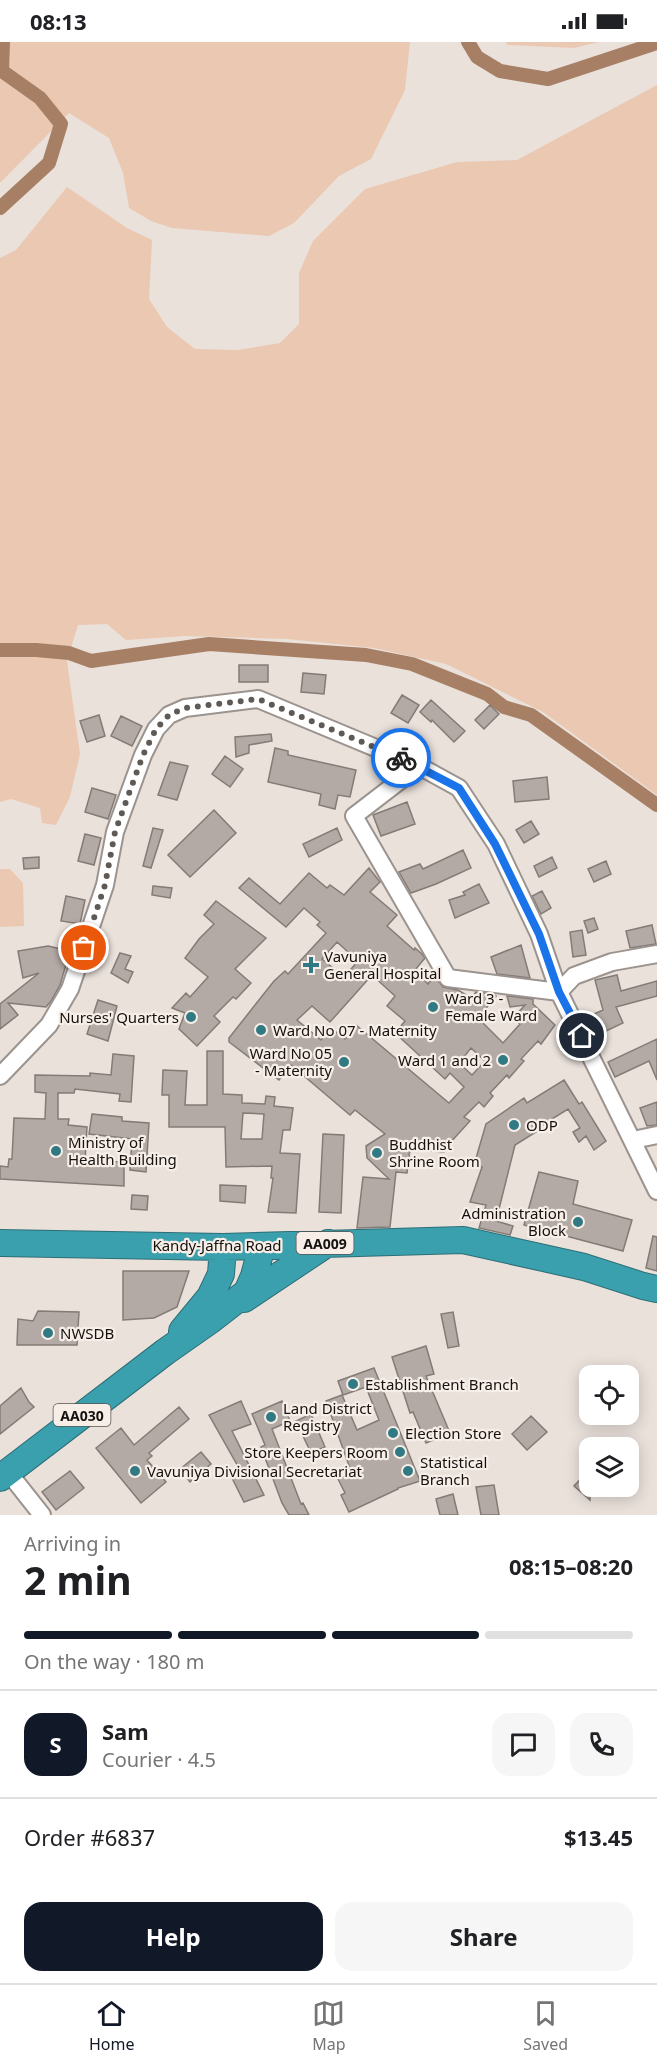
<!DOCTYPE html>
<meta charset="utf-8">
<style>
:root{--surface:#fff;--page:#f6f6f6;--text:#202124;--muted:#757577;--line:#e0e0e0;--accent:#111827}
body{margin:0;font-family:"Noto Sans",sans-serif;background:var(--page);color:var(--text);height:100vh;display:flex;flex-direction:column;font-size:22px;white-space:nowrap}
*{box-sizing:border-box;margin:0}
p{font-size:20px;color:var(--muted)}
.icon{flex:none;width:33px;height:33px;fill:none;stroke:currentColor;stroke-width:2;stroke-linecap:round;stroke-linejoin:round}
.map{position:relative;height:1473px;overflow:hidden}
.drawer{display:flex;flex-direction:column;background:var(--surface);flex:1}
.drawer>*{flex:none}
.tools{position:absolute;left:579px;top:1323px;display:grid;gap:12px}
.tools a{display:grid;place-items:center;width:60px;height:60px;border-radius:12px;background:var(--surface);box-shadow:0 3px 15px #0003;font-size:30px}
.pin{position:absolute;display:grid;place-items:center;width:51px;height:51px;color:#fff;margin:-26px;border:3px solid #fff;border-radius:50%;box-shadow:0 2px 6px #0007}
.courier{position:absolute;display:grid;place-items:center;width:60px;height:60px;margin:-30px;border:4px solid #1a73e8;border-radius:50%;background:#fff;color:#222;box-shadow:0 2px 8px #0007}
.overview em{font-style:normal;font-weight:700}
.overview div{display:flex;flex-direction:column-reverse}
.overview{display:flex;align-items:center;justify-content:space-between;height:102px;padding:0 24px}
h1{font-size:39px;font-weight:700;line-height:45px}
.bar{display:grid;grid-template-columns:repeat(4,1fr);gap:9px 6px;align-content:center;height:72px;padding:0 24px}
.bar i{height:8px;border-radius:4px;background:var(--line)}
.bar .active{background:var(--accent)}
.bar p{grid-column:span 4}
.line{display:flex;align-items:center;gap:15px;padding:0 24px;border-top:2px solid var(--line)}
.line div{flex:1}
.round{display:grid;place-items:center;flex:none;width:63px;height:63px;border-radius:18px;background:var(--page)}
.action{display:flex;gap:12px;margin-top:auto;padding:12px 24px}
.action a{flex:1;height:69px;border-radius:18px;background:var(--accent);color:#fff;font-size:24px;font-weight:700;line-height:69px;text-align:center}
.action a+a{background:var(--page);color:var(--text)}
.status{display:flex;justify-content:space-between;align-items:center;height:42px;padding:0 30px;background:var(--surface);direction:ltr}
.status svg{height:16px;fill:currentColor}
.tab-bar{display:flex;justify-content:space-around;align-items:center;height:84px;border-top:2px solid var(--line);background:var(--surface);font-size:16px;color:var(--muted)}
.tab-bar a{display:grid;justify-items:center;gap:3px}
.tab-bar .active{color:var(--accent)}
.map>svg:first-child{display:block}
.green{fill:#ebc8b1}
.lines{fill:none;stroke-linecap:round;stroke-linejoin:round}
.canal{stroke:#a77f65;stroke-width:14}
.building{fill:#b3aaa5;stroke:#837b76;stroke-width:1.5;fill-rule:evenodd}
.minor-casing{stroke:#9b938e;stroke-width:20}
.highway-casing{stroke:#2d6e76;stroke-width:28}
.minor{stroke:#fff;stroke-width:16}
.highway{stroke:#3ba0ae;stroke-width:26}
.done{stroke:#5f5a56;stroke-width:6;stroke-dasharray:0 10.8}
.route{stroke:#1a73e8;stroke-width:8}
.poi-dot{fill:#317983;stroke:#f7eee8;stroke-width:2}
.labels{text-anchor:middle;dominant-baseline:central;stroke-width:4.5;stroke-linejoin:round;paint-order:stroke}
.shield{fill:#f7eee8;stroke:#585350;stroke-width:1.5}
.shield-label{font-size:14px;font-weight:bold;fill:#14110f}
.poi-label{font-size:15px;fill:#14110f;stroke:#f7eee8;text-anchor:start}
.street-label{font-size:15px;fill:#14110f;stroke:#f7eee8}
</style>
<div class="status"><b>08:13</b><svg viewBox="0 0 49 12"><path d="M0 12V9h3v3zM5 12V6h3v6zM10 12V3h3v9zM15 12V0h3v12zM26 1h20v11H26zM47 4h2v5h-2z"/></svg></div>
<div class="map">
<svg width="657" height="1473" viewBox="0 0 657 1473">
<rect width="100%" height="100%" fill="#eae1db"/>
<!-- green -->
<path class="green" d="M 0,0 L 410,0 L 405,48 L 371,117 L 339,134 L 294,181 L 269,194 L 172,186 L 151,179 L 129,166 L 123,131 L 109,96 L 69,71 L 0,141 Z
M 506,0 L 599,0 L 574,6 L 507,3 Z
M 657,43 L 657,753 L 543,670 L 446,622 L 374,606 L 287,597 L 186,594 L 126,598 L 107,582 L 78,583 L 67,619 L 80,712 L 70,755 L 56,783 L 42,781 L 40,766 L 11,757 L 0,760 L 0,216 L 16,208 L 67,145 L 127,186 L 152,198 L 149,257 L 167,285 L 195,307 L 237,308 L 280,301 L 299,282 L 299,231 L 313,199 L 365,147 L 457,120 L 517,118 Z
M 0,827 L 10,827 L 23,841 L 24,884 L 0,885 Z"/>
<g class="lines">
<!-- canal -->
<path class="canal" d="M 468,0 L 477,15 L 500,29 L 548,37 L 657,1
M 0,166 L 49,121 L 61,82 L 40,56 L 2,29 L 3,0
M 0,608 L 36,608 L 69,611 L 91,619 L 209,602 L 366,613 L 412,622 L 487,652 L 504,665 L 531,673 L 657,763"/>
</g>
<!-- building -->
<path class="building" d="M 239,623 L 268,623 L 268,640 L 239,640 Z
M 303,631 L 326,633 L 324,652 L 301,650 Z
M 402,653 L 419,663 L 408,681 L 391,671 Z
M 431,658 L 465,689 L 454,700 L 432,678 L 431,680 L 420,670 Z
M 490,663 L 499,672 L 484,687 L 475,678 Z
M 99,673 L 105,694 L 87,700 L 80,679 Z
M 121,674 L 142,684 L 132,704 L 111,694 Z
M 271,692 L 272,699 L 249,703 L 249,711 L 236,715 L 235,695 Z
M 275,706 L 288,709 L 288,713 L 356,728 L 350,755 L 338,753 L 335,767 L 319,763 L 321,752 L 268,740 Z
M 225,714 L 243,727 L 230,745 L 212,732 Z
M 170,720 L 188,724 L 177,758 L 158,753 Z
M 547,735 L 549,757 L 515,760 L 513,739 Z
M 92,746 L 116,753 L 108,777 L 85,770 Z
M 407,760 L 415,782 L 381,794 L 373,773 Z
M 214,768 L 236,791 L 190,835 L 168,813 Z
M 531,779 L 539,792 L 524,801 L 516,788 Z
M 153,786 L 163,788 L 151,826 L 143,824 Z
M 337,786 L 342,798 L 309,815 L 303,802 Z
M 85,792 L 101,796 L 94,823 L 78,819 Z
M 463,808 L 471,826 L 436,842 L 411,851 L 399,830 L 420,822 L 423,827 Z
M 39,815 L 39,826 L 24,827 L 23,816 Z
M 552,815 L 557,826 L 539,835 L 534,824 Z
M 606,819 L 611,832 L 594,840 L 588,827 Z
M 369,826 L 380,840 L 370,850 L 397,873 L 387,884 L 414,908 L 415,906 L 422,912 L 425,916 L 415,928 L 428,942 L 434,933 L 443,945 L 458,948 L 471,956 L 476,950 L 494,952 L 496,954 L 478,976 L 503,1001 L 520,982 L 513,976 L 525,963 L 510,965 L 507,954 L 533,957 L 533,962 L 555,983 L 541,1002 L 538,999 L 521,1017 L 524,1019 L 509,1036 L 507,1033 L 490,1051 L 493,1054 L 484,1065 L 479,1060 L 464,1075 L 470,1079 L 449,1102 L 450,1103 L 444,1110 L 410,1107 L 407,1131 L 396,1130 L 390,1185 L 357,1186 L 363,1135 L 389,1137 L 367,1116 L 366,1104 L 385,1092 L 355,1068 L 350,1073 L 291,1023 L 279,1038 L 229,1000 L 229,996 L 274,939 L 285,929 L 288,932 L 326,891 L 317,883 L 320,880 L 304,866 L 286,885 L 239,846 L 249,836 L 280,862 L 309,831 L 327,846 L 330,843 L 344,853 ZM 337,900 L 358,919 L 344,935 L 322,917 ZM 372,933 L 395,954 L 387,964 L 405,979 L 395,991 L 445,1037 L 450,1031 L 464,1045 L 449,1061 L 356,983 L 345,997 L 331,986 L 321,998 L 297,978 L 312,964 L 330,980 ZM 471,1006 L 485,1019 L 472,1033 L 459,1021 Z
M 479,842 L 489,861 L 455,876 L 449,858 L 465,853 L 463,850 Z
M 153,844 L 172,846 L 170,856 L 152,853 Z
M 542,849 L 551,866 L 541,872 L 532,854 Z
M 66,854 L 85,858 L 80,882 L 61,879 Z
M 216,859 L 266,896 L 235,927 L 251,941 L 236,957 L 233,955 L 214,974 L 220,980 L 197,1004 L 179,987 L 185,971 L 172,966 L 186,951 L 190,955 L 208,935 L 185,916 L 199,897 L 214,882 L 204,873 Z
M 594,876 L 598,887 L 588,891 L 584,879 Z
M 652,883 L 656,902 L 630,906 L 626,889 Z
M 582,888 L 586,913 L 573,915 L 570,890 Z
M 521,903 L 530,936 L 497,932 L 491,915 Z
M 48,904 L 70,909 L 60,943 L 51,959 L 46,965 L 8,961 L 18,973 L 0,987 L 0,962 L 39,931 L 23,936 L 18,909 Z
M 120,911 L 131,914 L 125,927 L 133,930 L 128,941 L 111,931 Z
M 617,933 L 621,949 L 657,939 L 657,954 L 616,965 L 623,981 L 602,991 L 594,972 L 603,968 L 595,938 Z
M 98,958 L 117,964 L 108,999 L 87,992 Z
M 657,997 L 657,1038 L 649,1019 L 615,1035 L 608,1020 Z
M 207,1009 L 223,1009 L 223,1052 L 242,1053 L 242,1061 L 265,1062 L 266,1054 L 275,1055 L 274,1064 L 293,1066 L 290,1088 L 283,1088 L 280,1111 L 300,1112 L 296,1171 L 268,1170 L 273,1136 L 271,1136 L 272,1124 L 226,1125 L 225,1085 L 169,1085 L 169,1053 L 162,1053 L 163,1028 L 187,1029 L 185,1063 L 207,1063 ZM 243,1071 L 264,1072 L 262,1097 L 241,1097 Z
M 113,1012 L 134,1014 L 131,1060 L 119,1059 L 120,1052 L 75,1047 L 74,1051 L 58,1051 L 58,1077 L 69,1077 L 68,1083 L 87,1085 L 85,1119 L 124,1120 L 124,1144 L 0,1137 L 0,1124 L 8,1125 L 9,1117 L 12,1117 L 14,1076 L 45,1077 L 46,1051 L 35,1050 L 35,1033 L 90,1034 L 90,1031 L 111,1033 Z
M 564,1038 L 579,1062 L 582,1060 L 606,1099 L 594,1108 L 586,1094 L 579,1100 L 573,1090 L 580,1086 L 568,1067 L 539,1085 L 539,1088 L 515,1103 L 496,1179 L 513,1184 L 510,1193 L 479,1186 L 486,1163 L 470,1160 L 482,1125 L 474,1123 L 486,1082 L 524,1056 L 527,1061 Z
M 657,1060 L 657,1083 L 647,1084 L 640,1066 Z
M 92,1072 L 122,1075 L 122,1079 L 149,1081 L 146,1130 L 130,1128 L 132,1097 L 89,1092 Z
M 323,1092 L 344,1093 L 341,1171 L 319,1170 Z
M 539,1130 L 578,1139 L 573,1162 L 632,1178 L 623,1209 L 524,1183 Z
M 220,1143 L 246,1144 L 245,1161 L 220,1159 Z
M 132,1153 L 148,1154 L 147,1168 L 131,1167 Z
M 653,1194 L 657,1195 L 657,1229 L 646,1226 Z
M 123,1229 L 189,1229 L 177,1265 L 154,1276 L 123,1278 Z
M 38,1269 L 79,1270 L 77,1303 L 17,1303 L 18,1277 L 33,1279 Z
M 453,1270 L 459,1304 L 448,1306 L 441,1272 Z
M 426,1304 L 434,1332 L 426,1334 L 450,1391 L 426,1401 L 413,1370 L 410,1371 L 392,1315 Z
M 374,1326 L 420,1439 L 398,1446 L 398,1447 L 349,1470 L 341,1453 L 345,1451 L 338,1437 L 352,1432 L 326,1359 L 342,1353 L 357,1388 L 379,1378 L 366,1345 L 343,1353 L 338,1339 Z
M 21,1346 L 29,1360 L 34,1365 L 0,1392 L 0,1364 Z
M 241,1359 L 251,1382 L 232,1389 L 264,1453 L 244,1460 L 231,1434 L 240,1428 L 209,1373 Z
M 282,1359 L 290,1379 L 272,1387 L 301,1462 L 303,1461 L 309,1473 L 289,1473 L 282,1461 L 261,1405 L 265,1403 L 252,1372 Z
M 179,1365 L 189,1377 L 149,1411 L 152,1414 L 147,1418 L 166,1440 L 141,1461 L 96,1406 L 121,1386 L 134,1403 Z
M 311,1372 L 325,1405 L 311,1411 L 296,1379 Z
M 531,1374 L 547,1390 L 527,1408 L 512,1392 Z
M 201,1410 L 211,1422 L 190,1440 L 180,1427 Z
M 590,1427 L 590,1458 L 574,1444 Z
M 70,1429 L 84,1446 L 56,1468 L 42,1450 Z
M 494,1443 L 499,1473 L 481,1473 L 476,1445 Z
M 453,1452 L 458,1473 L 440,1473 L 436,1457 Z"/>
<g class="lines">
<!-- minor casing -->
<g class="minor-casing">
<path id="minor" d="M 419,724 L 354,774 L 448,936 L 559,950 L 574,934 L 612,920 L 657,912
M 0,1034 L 49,983 L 70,947 L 105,843 L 115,790 L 143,713 L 156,687 L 169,673 L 185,666 L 258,657 L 419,724 L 459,746 L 496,802 L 539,892 L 559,950 L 657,1149
M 633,1098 L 657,1093
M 8,1430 L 42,1473"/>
</g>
<!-- highway casing -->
<g class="highway-casing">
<path id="highway" d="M 0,1201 L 223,1205 L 463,1198 L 584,1225 L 643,1244 L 657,1247
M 244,1257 L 328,1201
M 182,1289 L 210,1255 L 221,1232 L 223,1205
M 0,1436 L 165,1310 L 212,1277 L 247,1250 L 254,1234 L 262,1204"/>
</g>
<!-- minor -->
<use href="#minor" class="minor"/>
<!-- highway -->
<use href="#highway" class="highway"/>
</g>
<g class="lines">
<!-- done -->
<path class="done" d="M 84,906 L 105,843 L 115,790 L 143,713 L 156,687 L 169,673 L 185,666 L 258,657 L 401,716"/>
<!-- route -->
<path class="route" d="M 401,716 L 459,746 L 495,802 L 539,892 L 559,950 L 582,994"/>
</g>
<!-- markers -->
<g class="poi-dot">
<path d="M308 914h6v6h6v6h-6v6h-6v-6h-6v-6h6z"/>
<circle cx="433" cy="965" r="6"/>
<circle cx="191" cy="975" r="6"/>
<circle cx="261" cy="988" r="6"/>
<circle cx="503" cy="1018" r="6"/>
<circle cx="344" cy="1020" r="6"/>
<circle cx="514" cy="1083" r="6"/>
<circle cx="56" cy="1109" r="6"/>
<circle cx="377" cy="1111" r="6"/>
<circle cx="578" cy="1180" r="6"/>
<circle cx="48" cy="1291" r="6"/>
<circle cx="353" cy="1342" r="6"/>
<circle cx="271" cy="1375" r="6"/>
<circle cx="393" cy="1391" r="6"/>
<circle cx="400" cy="1410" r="6"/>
<circle cx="135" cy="1429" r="6"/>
<circle cx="408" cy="1429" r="6"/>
</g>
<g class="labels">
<!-- shield labels -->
<g class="shield">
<rect x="296.5" y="1190" width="57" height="22" rx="4.5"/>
<rect x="53.5" y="1362" width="57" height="22" rx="4.5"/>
</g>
<g class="shield-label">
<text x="325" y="1201">AA009</text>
<text x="82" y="1373">AA030</text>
</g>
<!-- poi labels -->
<g class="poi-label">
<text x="324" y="914">Vavuniya<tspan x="324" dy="17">General Hospital</tspan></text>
<text x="445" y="956">Ward 3 -<tspan x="445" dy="17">Female Ward</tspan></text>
<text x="179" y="975" text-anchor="end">Nurses' Quarters</text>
<text x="273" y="988">Ward No 07 - Maternity</text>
<text x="332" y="1011" text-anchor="end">Ward No 05<tspan x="332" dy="17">- Maternity</tspan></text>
<text x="491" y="1018" text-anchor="end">Ward 1 and 2</text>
<text x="526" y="1083">ODP</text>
<text x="68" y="1100">Ministry of<tspan x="68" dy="17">Health Building</tspan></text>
<text x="389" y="1102">Buddhist<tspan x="389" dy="17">Shrine Room</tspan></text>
<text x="566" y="1171" text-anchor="end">Administration<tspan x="566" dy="17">Block</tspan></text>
<text x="60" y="1291">NWSDB</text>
<text x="365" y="1342">Establishment Branch</text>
<text x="283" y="1366">Land District<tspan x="283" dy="17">Registry</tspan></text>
<text x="405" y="1391">Election Store</text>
<text x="388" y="1410" text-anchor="end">Store Keepers Room</text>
<text x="420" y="1420">Statistical<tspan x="420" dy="17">Branch</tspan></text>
<text x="147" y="1429">Vavuniya Divisional Secretariat</text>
</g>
<!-- street labels -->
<g class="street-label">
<text x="217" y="1203">Kandy-Jaffna Road</text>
</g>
</g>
</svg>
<div class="tools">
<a><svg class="icon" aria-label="locate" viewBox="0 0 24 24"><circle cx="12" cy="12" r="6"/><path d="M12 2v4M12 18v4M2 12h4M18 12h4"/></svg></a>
<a><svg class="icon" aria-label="layers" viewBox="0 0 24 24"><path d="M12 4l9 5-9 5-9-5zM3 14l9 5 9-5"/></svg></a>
</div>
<div class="pin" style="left:84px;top:906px;background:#ea580c"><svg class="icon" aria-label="bag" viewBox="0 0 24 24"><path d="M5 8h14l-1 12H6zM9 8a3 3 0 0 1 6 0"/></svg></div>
<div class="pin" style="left:582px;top:994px;background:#1f2937"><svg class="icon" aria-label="home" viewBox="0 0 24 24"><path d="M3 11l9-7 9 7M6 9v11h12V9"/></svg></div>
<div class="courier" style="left:401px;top:716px"><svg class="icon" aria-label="bike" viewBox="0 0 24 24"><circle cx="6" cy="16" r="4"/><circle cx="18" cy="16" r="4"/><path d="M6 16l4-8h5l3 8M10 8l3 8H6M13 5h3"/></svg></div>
</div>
<section class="drawer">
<div class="overview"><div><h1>2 min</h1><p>Arriving in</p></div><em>08:15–08:20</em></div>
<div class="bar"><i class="active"></i><i class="active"></i><i class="active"></i><i></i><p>On the way · 180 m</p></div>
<div class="line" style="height:108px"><b class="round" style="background:var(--accent);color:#fff">S</b><div><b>Sam</b><p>Courier · 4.5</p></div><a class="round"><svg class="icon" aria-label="chat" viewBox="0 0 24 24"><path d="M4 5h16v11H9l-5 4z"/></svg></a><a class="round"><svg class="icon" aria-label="phone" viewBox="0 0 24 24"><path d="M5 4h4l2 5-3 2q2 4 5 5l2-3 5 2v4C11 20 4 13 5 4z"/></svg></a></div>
<div class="line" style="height:78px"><div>Order #6837</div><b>$13.45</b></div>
<div class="action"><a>Help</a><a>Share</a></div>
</section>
<nav class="tab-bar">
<a class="active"><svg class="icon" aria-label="home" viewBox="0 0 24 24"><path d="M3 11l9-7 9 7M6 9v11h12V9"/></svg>Home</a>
<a><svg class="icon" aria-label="map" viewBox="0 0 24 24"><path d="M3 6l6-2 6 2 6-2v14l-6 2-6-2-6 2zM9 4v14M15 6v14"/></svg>Map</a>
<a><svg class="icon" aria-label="saved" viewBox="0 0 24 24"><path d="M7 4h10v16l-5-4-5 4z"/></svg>Saved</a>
</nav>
